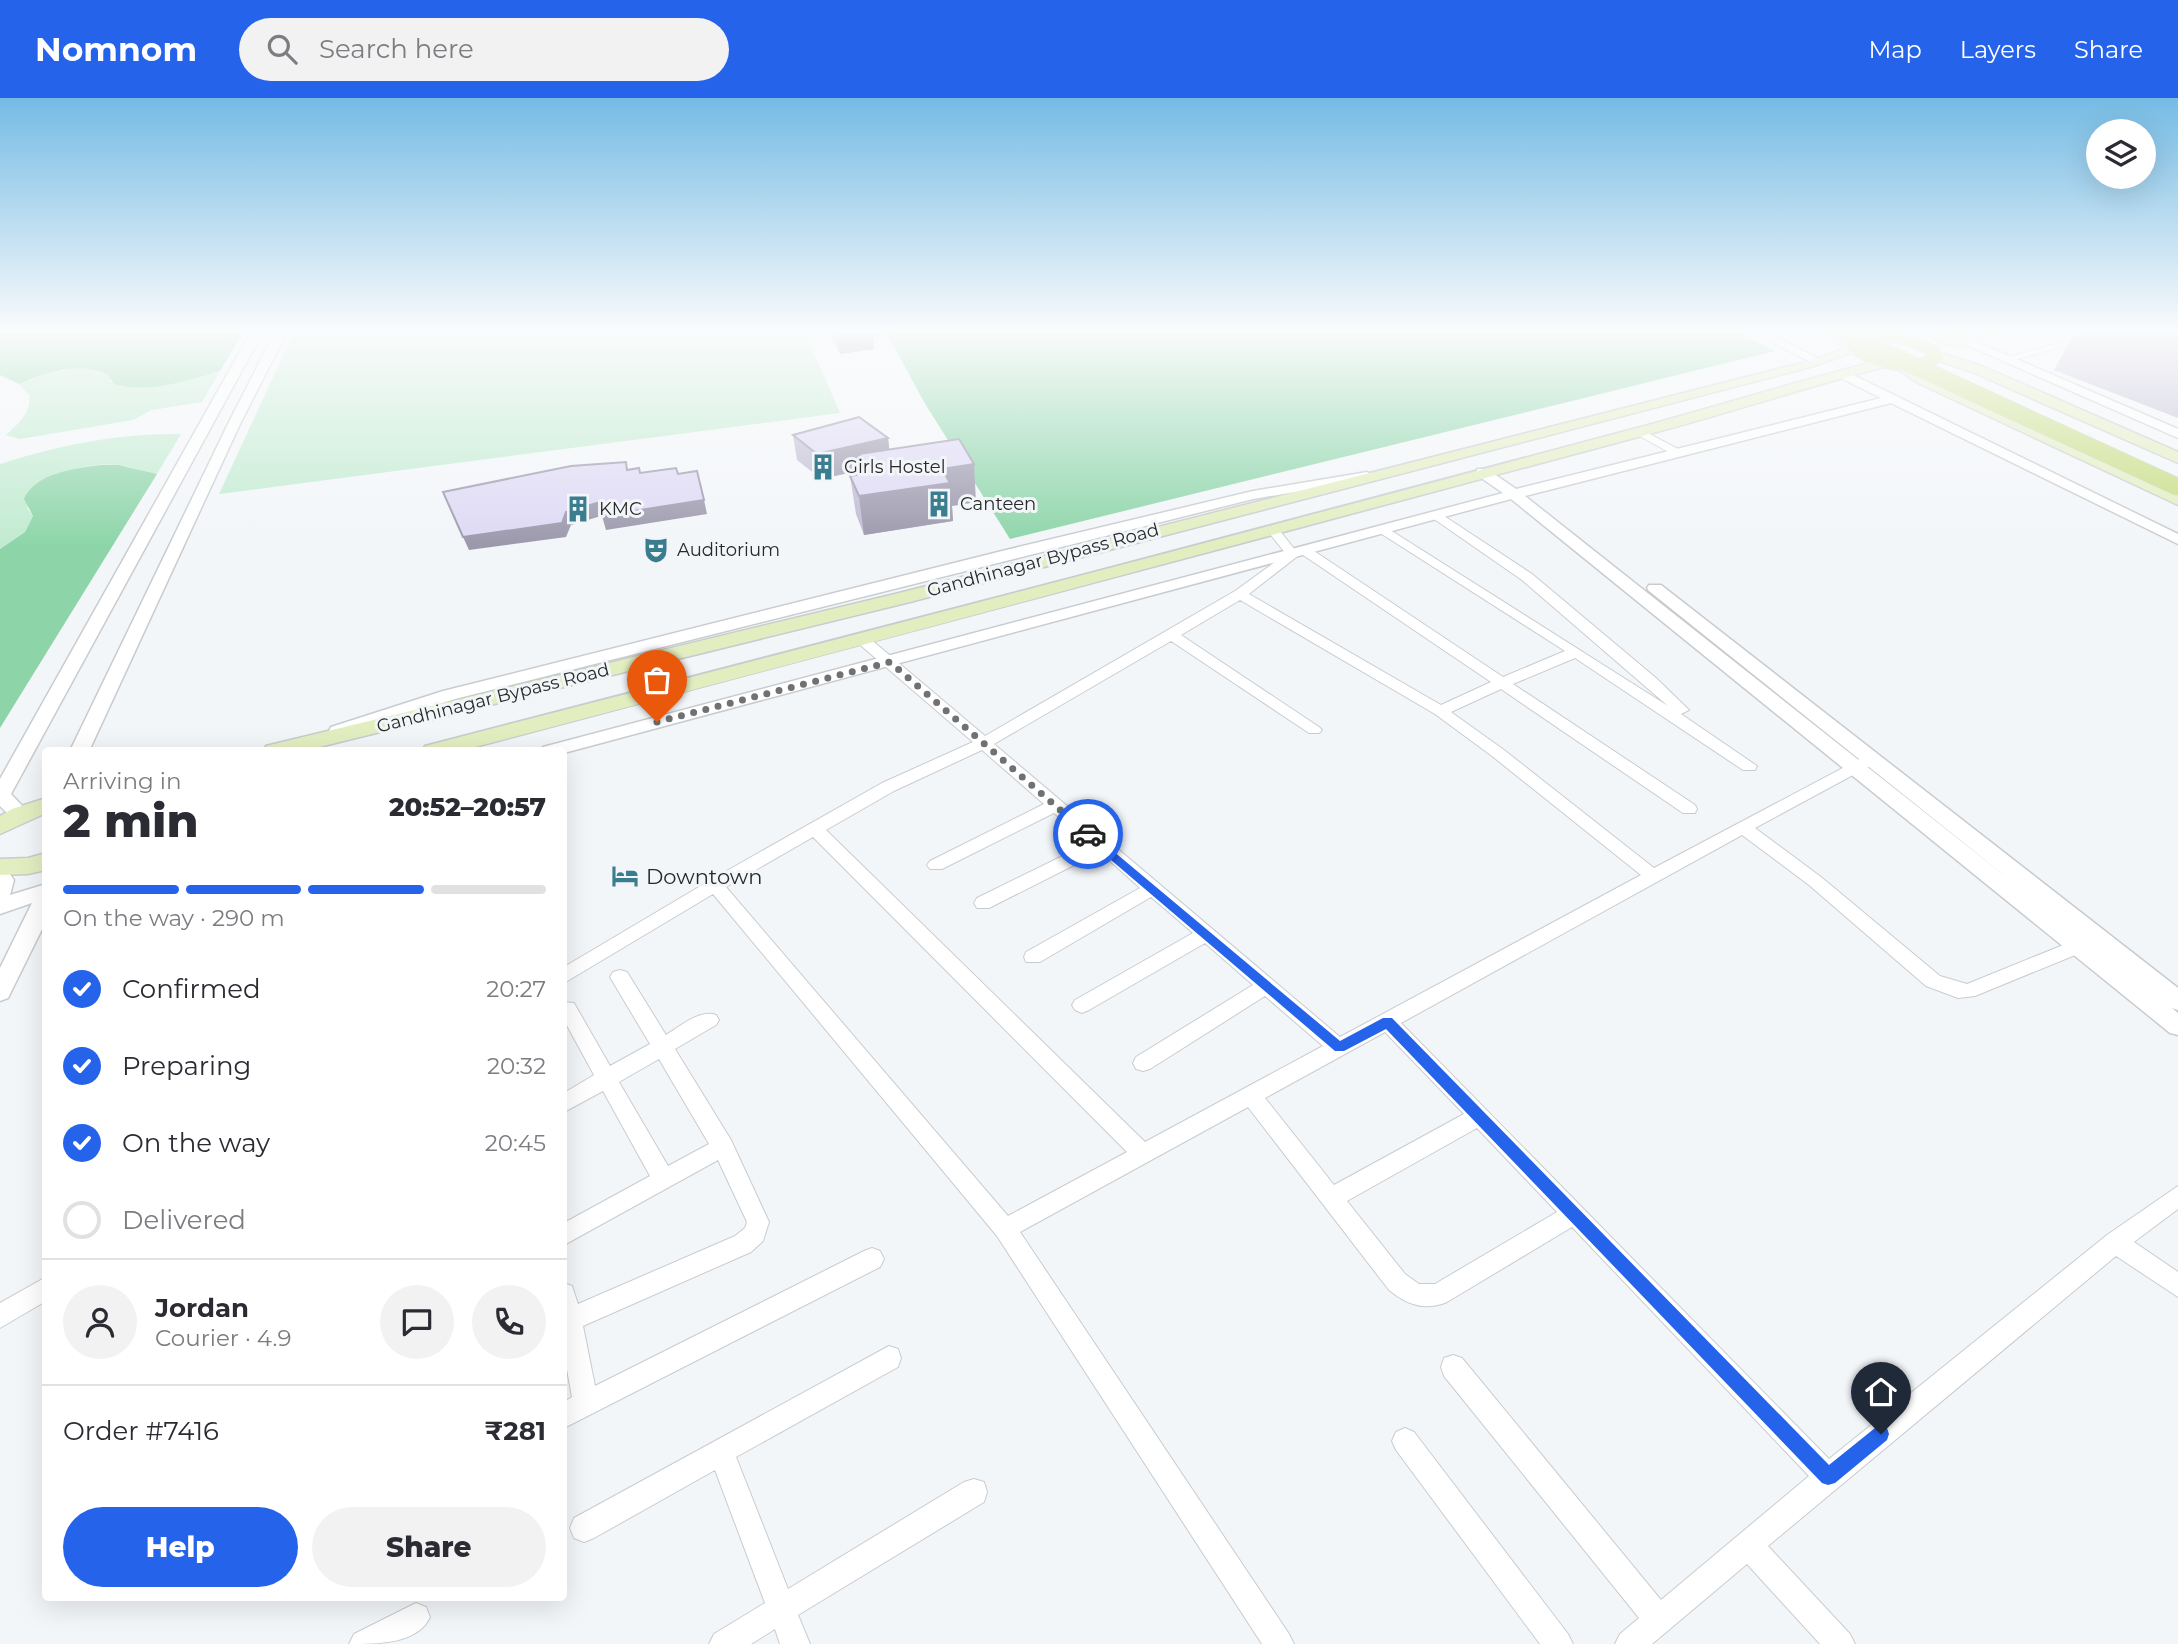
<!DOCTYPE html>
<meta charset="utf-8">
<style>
:root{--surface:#fff;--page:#f2f2f3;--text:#2b2b33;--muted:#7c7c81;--line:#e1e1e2;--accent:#2563eb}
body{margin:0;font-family:Montserrat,sans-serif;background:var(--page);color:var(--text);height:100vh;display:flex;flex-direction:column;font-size:26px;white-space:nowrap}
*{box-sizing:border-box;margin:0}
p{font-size:23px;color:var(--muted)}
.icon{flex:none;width:38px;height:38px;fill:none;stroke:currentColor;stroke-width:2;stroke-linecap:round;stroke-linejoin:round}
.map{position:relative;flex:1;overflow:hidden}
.sheet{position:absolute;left:42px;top:649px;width:525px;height:854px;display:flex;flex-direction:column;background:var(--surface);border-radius:7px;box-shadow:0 7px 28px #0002}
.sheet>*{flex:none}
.tools{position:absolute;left:2086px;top:21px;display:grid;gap:14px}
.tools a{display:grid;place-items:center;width:70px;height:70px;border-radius:50%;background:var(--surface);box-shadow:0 7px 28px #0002;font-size:35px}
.pin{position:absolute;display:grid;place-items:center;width:60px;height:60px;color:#fff;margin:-72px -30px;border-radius:50% 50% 50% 0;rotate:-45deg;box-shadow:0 0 7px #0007}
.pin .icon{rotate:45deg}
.courier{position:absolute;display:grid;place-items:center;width:70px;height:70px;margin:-35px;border:5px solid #2563eb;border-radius:50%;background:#fff;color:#222;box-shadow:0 2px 9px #0007}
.head em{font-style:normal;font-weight:800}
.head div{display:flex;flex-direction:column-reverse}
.head{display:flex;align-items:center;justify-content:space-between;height:119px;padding:0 21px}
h1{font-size:46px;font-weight:800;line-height:52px}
.bar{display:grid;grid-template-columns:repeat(4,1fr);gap:10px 7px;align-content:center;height:84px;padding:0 21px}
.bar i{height:9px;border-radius:5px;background:var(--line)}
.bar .selected{background:var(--accent)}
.bar p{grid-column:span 4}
.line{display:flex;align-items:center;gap:18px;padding:0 21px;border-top:2px solid var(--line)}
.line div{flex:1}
.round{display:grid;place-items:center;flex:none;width:74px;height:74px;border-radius:37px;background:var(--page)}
ol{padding:0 21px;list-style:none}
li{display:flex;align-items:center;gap:21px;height:77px}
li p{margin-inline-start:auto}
li .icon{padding:7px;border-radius:50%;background:var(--accent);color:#fff;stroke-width:4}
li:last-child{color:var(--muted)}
li i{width:38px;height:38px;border:4px solid var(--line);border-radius:50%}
.button{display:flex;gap:14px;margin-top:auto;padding:14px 21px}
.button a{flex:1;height:80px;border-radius:42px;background:var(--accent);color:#fff;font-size:28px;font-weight:800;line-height:80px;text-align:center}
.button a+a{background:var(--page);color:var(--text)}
header{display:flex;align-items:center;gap:42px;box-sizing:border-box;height:98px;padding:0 35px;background:var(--accent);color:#fff}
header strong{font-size:33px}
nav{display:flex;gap:38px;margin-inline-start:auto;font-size:24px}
.search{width:490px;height:63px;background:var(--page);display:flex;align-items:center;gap:18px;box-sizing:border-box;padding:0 24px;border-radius:38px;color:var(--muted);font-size:26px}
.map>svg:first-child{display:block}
.green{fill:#c1ebd0}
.forest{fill:#8dd5a9}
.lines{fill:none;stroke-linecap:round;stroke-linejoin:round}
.minor-casing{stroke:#c9cccf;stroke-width:2}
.tertiary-casing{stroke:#c9cccf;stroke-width:3}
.secondary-casing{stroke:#c9cccf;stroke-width:3}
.primary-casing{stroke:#d0d0d0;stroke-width:3}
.minor{fill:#fff;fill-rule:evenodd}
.tertiary{fill:#fff;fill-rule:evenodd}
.secondary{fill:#e3eec0;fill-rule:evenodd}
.primary{fill:#c7dd80;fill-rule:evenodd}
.primary-bridge-casing{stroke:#d0d0d0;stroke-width:18;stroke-linecap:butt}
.primary-bridge{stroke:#c7dd80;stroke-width:17}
.wall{fill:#bfbbd3}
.shaded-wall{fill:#9b98ac}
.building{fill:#ded9f5;stroke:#9b98ac;stroke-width:2}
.route{fill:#2563eb}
.done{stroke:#6f7172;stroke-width:7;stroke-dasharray:0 12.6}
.labels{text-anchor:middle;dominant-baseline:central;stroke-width:6;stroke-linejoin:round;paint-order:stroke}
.far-poi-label{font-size:18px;fill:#28292a;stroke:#f3f6f9;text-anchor:start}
.far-street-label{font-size:18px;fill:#28292a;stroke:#f3f6f9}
.poi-label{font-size:21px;fill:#28292a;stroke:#f3f6f9;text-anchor:start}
</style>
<header>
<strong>Nomnom</strong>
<div class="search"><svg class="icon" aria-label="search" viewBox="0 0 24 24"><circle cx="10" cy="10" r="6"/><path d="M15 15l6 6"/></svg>Search here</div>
<nav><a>Map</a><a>Layers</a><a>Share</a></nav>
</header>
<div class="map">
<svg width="2178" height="1546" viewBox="0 0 2178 1546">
<rect width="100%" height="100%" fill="#f3f6f9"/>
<!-- green -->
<path class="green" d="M 295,232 L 804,232 L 840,315 L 219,396 Z
M 72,271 L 94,271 L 110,277 L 110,284 C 152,292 179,285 220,273 L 202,304 L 152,312 L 133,322 L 20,341 L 6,337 C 18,326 32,315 29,297 L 19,286 L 44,276 Z
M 181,336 L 157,376 C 144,374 131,368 118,367 C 92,364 65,373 41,383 L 27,410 L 33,418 L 25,434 L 0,451 L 0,366 C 59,347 120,335 181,336 Z"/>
<!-- forest -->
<path class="forest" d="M 0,232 L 245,232 L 220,273 C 186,283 149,296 114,286 L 107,276 C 80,264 45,274 19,286 L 0,277 Z
M 885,232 L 1735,232 L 1775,253 L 1010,441 L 924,304 Z
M 101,367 L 119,367 L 157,376 L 0,630 L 0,451 L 25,434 L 33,418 L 24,401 C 35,375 76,370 101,367 Z"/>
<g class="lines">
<!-- minor casing -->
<g class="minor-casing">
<path id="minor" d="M 2106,232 L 2121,232 L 2007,264 L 2002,261 Z
M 1640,331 L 1680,352 L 1682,354 L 1672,356 L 1636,336 L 1635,334 Z
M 1438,414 L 1532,476 L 1656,580 L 1689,612 L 1681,616 L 1757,668 L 1755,672 L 1743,672 L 1575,560 L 1513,586 L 1695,707 L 1697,711 L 1695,715 L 1683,715 L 1501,591 L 1451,614 L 1504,652 L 1654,770 L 1871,655 L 1879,660 L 1877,664 L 1755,730 L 1821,779 L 1940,878 L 1967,886 L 2078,841 L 2085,843 L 2087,848 L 2085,853 L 1975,898 L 1958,900 L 1926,888 L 1809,787 L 1742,737 L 1401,925 L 1829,1361 L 2107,1137 L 2178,1088 L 2178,1111 L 2134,1144 L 2178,1174 L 2178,1199 L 2116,1158 L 1768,1448 L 1850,1536 L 1855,1546 L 1820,1546 L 1747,1466 L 1652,1546 L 1615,1546 L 1620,1536 L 1639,1520 L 1444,1278 L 1441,1269 L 1444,1260 L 1453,1257 L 1462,1260 L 1661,1502 L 1809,1378 L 1572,1129 L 1447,1204 C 1425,1213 1407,1207 1389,1192 L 1248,1009 L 1020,1134 L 1289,1536 L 1294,1546 L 1262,1546 L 997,1138 L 713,796 L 564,885 L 564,869 L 709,783 L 882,685 L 973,644 L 858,545 L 858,539 L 868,539 L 985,638 L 1235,493 L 1286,456 L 1266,431 L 1268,428 L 1276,428 L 1299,457 L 1249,496 L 1441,607 L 1491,584 L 1303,457 L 1303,451 L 1311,451 L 1503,579 L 1565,553 L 1377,433 L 1383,429 L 1387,430 L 1668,608 L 1522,482 L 1434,421 L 1434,415 ZM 1240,502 L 1435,616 L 1492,658 L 1641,777 L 1340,939 L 994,646 L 1171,543 L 1309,635 L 1319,635 L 1322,632 L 1319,629 L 1181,537 ZM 982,652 L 1044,706 L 930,763 L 927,767 L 930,771 L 942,771 L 1054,715 L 1089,745 L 977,800 L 974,805 L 977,810 L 989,810 L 1100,754 L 1140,790 L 1026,854 L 1024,859 L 1026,864 L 1040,864 L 1151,799 L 1193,835 L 1075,902 L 1072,907 L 1075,912 L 1082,915 L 1089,912 L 1205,845 L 1253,887 L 1136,959 L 1133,965 L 1136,971 L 1143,973 L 1150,971 L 1265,898 L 1323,948 L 1145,1044 L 826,732 L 894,693 ZM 813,739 L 1127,1054 L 1008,1118 L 726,789 ZM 1385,934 L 1464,1016 L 1334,1087 L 1265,1000 ZM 1477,1030 L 1557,1114 L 1435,1186 L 1419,1186 L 1405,1176 L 1347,1103 Z
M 620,872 L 627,874 L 666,937 C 679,929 700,911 716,917 L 719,922 L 716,927 L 675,951 L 731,1042 L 769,1124 L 763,1143 L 751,1154 L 583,1228 L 595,1288 L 864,1153 L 872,1150 L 880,1153 L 884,1161 L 880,1169 L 564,1330 L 564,1304 L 572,1299 L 564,1255 L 564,1185 L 572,1188 L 578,1206 L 735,1138 L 745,1130 L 747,1124 L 718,1062 L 564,1147 L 564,1125 L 650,1078 L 603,993 L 564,1014 L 564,995 L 594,977 L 564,922 L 564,904 L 574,905 L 610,968 L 650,946 L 610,879 L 613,874 ZM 659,961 L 709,1046 L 668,1068 L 619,984 Z
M 46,1179 L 46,1203 L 0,1230 L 0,1205 Z
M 889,1248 L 898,1251 L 901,1260 L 898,1269 L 736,1359 L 788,1491 L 964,1384 L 974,1381 L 984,1384 L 987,1394 L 984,1404 L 798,1517 L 810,1546 L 780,1546 L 775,1531 L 751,1546 L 709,1546 L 714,1536 L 765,1505 L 715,1372 L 594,1440 L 584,1444 L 574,1440 L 570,1430 L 574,1420 Z
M 1405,1330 L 1414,1334 L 1568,1536 L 1573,1546 L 1540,1546 L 1396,1352 L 1392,1343 L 1396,1334 Z
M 416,1505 L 426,1509 L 430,1519 C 418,1546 377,1546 349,1546 L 354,1536 Z"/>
</g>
<!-- tertiary casing -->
<g class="tertiary-casing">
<path id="tertiary" d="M 252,232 L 264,232 L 11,696 L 30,716 L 27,721 L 13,721 L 0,708 L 0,681 Z
M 276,232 L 288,232 L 240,326 L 89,653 L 70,653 L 228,326 Z
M 1748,232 L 1763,232 L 1821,262 L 1811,264 Z
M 1962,241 L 1970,241 L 2178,331 L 2178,340 L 1962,245 Z
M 1843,272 L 2178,436 L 2178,446 L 1891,305 L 1525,398 L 2014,785 L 1649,493 L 1647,490 L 1649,487 L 1661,487 L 2178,890 L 2178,912 L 2172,910 L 2178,915 L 2178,937 L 2170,935 L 1511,401 L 564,655 L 564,653 L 541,653 L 543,649 L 1503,395 L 1477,377 L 1477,371 L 1487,371 L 1516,391 L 1881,300 L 1839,279 L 1837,276 Z
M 1367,374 L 1374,378 L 1372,381 L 1253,401 L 455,601 L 338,639 L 329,633 L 331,629 L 443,593 L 1006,452 L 1253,393 Z
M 0,770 L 7,772 L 14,782 L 10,797 L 46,786 L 46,823 L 8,900 L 0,903 L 0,870 L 32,805 L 0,816 Z"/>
</g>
<!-- secondary casing -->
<g class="secondary-casing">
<path id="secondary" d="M 1806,232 L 1824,232 L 1857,243 L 1862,251 L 1814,268 L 910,504 L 303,653 L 263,653 L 266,648 L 274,646 L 899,495 L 1813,262 L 1848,249 Z
M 1931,232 L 1943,232 L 1944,236 L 1962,239 L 1946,232 C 1956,232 1966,235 1975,235 C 1984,235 1998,232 2010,232 L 2008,235 C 1983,241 1950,258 1928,236 Z
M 1935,253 L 1982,268 L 2178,354 L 2178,365 L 1972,274 L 1930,260 L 1930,254 Z
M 1889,260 L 1902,262 L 1928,279 L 2178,396 L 2178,407 L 1918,285 L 1892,267 C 1809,288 1726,316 1642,338 C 1248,443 855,550 460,653 L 422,653 L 425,648 C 828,544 1231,439 1633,331 C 1719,308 1804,281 1889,260 Z
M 46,700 L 46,715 L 0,736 L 0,718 L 12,711 Z
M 46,755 L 46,772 L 28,776 L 0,777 L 0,761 L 28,760 Z"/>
</g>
<!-- primary casing -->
<g class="primary-casing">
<path id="primary" d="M 1874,232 L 1911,238 L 1937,249 L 1943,260 C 1921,284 1864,270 1845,248 L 1849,240 ZM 1875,242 L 1903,245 L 1925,255 L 1927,258 C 1906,269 1878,259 1861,247 Z"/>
</g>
<!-- minor -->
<use href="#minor" class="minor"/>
<!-- tertiary -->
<use href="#tertiary" class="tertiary"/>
<!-- secondary -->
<use href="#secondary" class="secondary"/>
<!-- primary -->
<use href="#primary" class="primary"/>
<!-- primary-bridge casing -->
<g class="primary-bridge-casing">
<path id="primary-bridge" d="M 1839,233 L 2178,389"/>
</g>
<!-- primary-bridge -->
<use href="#primary-bridge" class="primary-bridge"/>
</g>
<!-- wall -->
<path class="wall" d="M 827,232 L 879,232 L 880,238 L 873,239 L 874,251 L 840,256 Z
M 2076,232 L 2178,232 L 2178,320 L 2054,272 Z
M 793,337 L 888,340 L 889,351 L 976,404 L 952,408 L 953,423 L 864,437 L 856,416 L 850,378 L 862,376 L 862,372 L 821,381 L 797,362 Z"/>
<!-- shaded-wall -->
<path class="shaded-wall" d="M 836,232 L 879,232 L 880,238 L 873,239 L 874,251 L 840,256 Z
M 888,340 L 891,365 L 859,356 L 862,372 L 821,381 L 817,356 Z
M 974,366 L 976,404 L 952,408 L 953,423 L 864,437 L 859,398 L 942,371 Z
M 704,402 L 707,416 L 606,432 L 602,418 Z
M 597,405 L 601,418 L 571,427 L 566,439 L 469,452 L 463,439 Z"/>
<!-- building -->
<path class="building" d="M 2159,232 L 2178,232 L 2178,238 Z
M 859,319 L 888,340 L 817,356 L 793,337 Z
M 959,341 L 974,366 L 942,371 L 950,385 L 859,398 L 850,378 L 867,375 L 859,356 Z
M 626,364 L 627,372 L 639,370 L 640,375 L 676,370 L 678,376 L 697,373 L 704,402 L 602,418 L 597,405 L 566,414 L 562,425 L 463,439 L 443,394 L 571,368 Z"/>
<!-- sky -->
<linearGradient id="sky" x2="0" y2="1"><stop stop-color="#75bbe4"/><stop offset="0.52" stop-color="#fafbfc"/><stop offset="1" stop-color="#fafbfc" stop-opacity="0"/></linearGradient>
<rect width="2178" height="448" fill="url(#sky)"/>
<!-- route -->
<path class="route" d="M 1088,732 L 1340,943 L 1383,920 L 1392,920 L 1829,1367 L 1875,1330 L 1881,1328 L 1887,1330 L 1889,1336 L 1887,1342 L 1835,1385 L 1828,1387 L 1822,1385 L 1386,931 L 1344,953 L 1335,953 L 1084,739 L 1084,733 Z"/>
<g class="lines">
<!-- done -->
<path class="done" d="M 657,624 L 890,564 L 1088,736"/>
</g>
<!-- icons -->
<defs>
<g id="building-bare" transform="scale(2.1)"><path d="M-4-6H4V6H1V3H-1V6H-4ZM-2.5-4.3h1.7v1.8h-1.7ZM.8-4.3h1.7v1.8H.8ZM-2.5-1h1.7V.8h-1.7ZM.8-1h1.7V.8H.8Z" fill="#3a7d8e" stroke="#f3f6f9" stroke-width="2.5" paint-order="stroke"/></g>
<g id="theatre-bare" transform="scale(2.1)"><path d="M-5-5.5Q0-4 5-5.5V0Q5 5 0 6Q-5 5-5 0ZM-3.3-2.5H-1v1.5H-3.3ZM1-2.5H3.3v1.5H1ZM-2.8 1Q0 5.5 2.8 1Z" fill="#3a7d8e" stroke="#f3f6f9" stroke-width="2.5" paint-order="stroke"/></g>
<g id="hotel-bare" transform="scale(2.1)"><path d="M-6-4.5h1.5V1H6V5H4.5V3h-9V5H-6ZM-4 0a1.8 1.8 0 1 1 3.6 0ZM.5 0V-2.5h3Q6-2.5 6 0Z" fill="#3a7d8e" stroke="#f3f6f9" stroke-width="2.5" paint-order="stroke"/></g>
</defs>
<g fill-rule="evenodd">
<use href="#building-bare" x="823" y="369"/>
<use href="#building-bare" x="939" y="406"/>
<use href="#building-bare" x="578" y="411"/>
<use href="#theatre-bare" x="656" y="452"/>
<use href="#hotel-bare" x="625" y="778"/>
</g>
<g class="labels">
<!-- far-poi labels -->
<g class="far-poi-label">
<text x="844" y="369">Girls Hostel</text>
<text x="960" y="406">Canteen</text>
<text x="599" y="411">KMC</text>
<text x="677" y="452">Auditorium</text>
</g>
<!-- far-street labels -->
<g class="far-street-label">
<text transform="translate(1043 462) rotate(-15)">Gandhinagar Bypass Road</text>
<text transform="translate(493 600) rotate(-14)">Gandhinagar Bypass Road</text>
</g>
<!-- poi labels -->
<g class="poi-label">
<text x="646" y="778">Downtown</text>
</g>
</g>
</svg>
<div class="tools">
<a><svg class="icon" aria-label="layers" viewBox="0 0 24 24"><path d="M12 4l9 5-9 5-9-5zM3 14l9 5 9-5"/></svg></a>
</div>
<div class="pin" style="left:657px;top:624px;background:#ea580c"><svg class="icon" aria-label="bag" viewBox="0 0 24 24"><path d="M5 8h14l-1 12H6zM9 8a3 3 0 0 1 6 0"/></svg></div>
<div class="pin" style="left:1881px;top:1336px;background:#1f2937"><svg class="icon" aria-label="home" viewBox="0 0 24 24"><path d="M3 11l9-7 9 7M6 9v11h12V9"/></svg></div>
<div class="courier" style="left:1088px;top:736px"><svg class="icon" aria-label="car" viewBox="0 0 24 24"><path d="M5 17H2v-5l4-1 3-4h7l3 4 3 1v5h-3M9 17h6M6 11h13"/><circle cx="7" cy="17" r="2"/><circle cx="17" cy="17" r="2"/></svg></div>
<section class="sheet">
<div class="head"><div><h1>2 min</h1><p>Arriving in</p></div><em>20:52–20:57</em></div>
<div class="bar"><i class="selected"></i><i class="selected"></i><i class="selected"></i><i></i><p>On the way · 290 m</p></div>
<ol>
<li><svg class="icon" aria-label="check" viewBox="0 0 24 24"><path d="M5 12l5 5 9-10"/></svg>Confirmed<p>20:27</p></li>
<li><svg class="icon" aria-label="check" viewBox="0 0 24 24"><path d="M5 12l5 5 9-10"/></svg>Preparing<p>20:32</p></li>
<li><svg class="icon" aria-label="check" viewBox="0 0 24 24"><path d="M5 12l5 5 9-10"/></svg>On the way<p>20:45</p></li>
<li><i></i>Delivered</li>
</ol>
<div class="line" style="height:126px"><a class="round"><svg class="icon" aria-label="person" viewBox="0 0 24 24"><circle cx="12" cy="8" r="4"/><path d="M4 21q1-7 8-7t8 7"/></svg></a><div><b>Jordan</b><p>Courier · 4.9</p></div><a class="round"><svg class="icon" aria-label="chat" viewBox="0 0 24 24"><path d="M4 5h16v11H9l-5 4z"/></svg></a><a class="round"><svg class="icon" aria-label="phone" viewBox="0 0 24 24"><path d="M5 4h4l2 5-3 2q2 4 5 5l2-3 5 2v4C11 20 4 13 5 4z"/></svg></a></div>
<div class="line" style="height:91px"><div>Order #7416</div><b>₹281</b></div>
<div class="button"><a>Help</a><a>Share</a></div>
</section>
</div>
